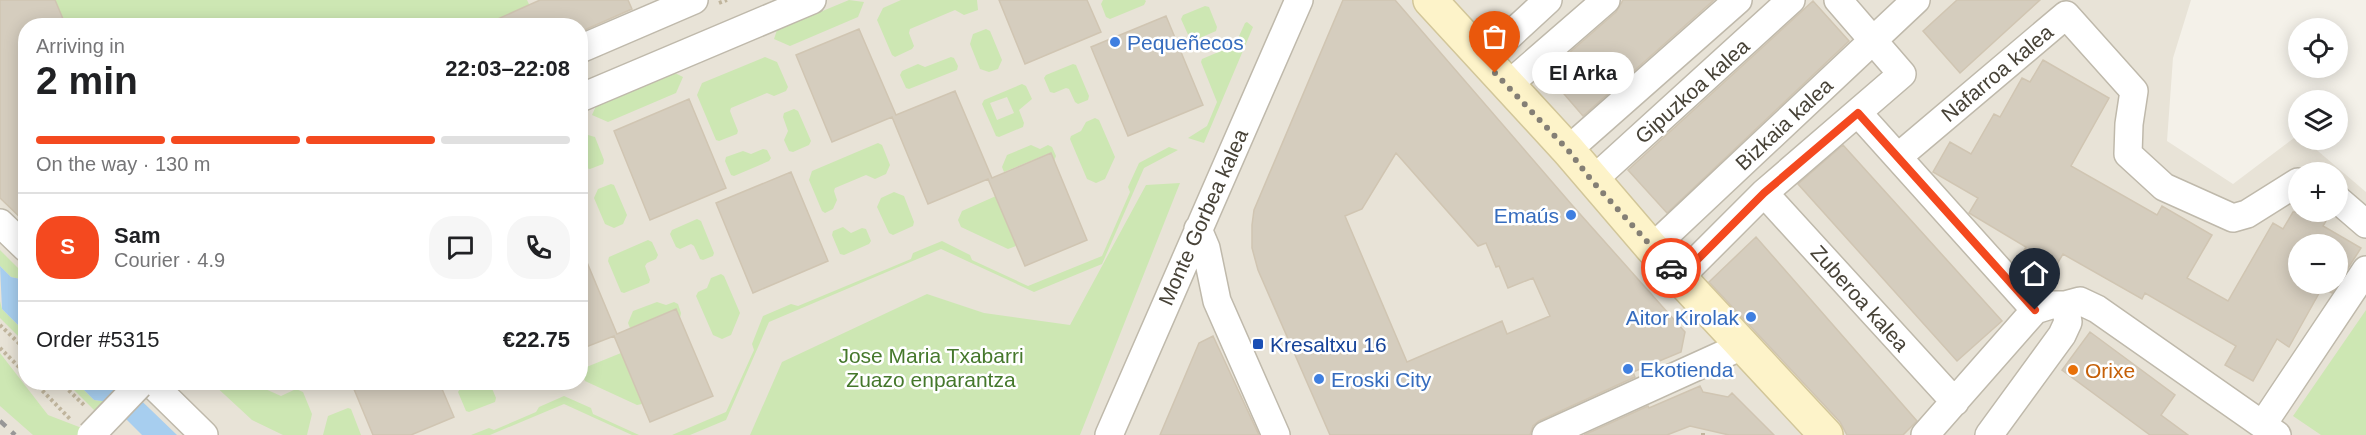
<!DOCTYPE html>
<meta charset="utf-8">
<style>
:root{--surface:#fff;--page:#f6f6f6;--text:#202124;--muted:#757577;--line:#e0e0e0;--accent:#f4491f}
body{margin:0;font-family:Arial,sans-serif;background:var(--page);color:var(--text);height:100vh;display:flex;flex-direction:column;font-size:22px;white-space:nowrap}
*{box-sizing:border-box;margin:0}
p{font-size:20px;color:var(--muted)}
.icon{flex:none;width:33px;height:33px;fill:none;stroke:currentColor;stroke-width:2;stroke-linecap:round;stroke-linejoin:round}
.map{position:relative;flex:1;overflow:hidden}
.panel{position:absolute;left:18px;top:18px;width:570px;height:372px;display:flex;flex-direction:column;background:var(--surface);border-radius:24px;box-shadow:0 3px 15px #0003}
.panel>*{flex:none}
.controls{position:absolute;left:2288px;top:18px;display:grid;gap:12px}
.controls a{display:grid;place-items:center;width:60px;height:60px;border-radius:50%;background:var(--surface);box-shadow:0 3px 15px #0003;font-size:30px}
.pin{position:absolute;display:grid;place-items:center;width:51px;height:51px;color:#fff;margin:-62px -26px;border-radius:50% 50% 50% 0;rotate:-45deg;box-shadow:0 0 6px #0007}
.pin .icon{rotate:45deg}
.courier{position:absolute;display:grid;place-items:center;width:60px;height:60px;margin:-30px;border:4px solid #f4491f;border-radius:50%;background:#fff;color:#222;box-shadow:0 2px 8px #0007}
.bubble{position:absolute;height:42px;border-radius:21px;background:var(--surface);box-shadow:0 3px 15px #0003;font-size:20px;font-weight:800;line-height:42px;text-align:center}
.overview em{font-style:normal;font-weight:800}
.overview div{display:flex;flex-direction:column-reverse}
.overview{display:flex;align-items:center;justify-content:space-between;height:102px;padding:0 18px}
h1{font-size:39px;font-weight:800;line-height:45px}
.bar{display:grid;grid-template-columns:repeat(4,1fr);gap:9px 6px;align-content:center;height:72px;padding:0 18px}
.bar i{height:8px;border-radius:4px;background:var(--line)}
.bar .on{background:var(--accent)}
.bar p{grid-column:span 4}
.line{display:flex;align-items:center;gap:15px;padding:0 18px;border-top:2px solid var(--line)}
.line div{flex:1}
.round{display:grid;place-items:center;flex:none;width:63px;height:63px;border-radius:24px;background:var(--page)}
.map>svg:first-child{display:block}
.residential{fill:#e8e3d7;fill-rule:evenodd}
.green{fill:#cde7b3;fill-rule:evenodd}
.water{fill:#a7ceef}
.building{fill:#d5cdbe;stroke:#d0c5b2;stroke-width:1.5;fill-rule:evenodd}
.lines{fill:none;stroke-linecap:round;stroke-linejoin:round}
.street-casing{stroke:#bfb9ab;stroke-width:30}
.secondary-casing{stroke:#d2c699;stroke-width:36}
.path{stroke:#c0b59d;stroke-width:4;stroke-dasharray:3 3;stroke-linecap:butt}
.street{stroke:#fff;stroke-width:27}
.secondary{stroke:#fdf3c9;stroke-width:33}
.rail{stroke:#979797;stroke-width:4.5;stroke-dasharray:8 8;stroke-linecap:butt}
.street-bridge-casing{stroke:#bfb9ab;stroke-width:30;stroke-linecap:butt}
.street-bridge{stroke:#fff;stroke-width:27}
.done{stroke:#847f75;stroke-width:6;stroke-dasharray:0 10.8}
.route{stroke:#f4491f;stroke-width:8}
.shop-dot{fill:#3f7fe0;stroke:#fff;stroke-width:2}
.transit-dot{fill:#1a4fb4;stroke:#fff;stroke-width:2}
.food-dot{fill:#e8710a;stroke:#fff;stroke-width:2}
.labels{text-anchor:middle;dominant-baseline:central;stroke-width:5;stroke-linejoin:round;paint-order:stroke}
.shop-label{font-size:21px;fill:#366cbe;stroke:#fff;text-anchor:start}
.street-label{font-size:21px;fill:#474237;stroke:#fff}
.transit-label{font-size:21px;fill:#164399;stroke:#fff;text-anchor:start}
.park-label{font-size:21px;fill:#45782b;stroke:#fff}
.food-label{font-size:21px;fill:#c56008;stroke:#fff;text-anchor:start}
</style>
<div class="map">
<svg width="2366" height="435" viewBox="0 0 2366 435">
<rect width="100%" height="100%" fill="#f4f1e9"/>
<!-- residential -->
<path class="residential" d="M 0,0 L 2191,0 L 2173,58 L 2167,141 L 2233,184 L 2298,135 L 2298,140 L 2305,140 L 2366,192 L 2366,435 L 0,435 ZM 26,26 L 580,26 L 580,382 L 26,382 ZM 2298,172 L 2337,172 L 2337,212 L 2298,212 ZM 2298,244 L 2337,244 L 2337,284 L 2298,284 Z"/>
<!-- green -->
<path class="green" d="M 0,0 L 527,0 L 539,25 L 26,26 L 25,219 L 20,218 L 0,198 Z
M 849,0 L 864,2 L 858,17 L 790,46 L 774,39 L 777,30 Z
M 901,0 L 977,0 L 978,10 L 964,15 L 955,10 L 910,29 L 909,33 L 914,46 L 912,49 L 895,57 L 892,55 L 877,20 L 883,8 Z
M 1103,0 L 1145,0 L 1146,1 L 1144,5 L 1110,19 L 1106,17 L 1101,4 Z
M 1205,6 L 1209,7 L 1217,27 L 1216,31 L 1193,41 L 1190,39 L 1181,19 L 1183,15 Z
M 1247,22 L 1253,27 L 1204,143 L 1188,138 L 1207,126 L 1217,102 L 1201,62 L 1202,59 L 1235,45 L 1245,23 Z
M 986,29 L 990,31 L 1002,60 L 998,69 L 989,72 L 980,69 L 970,44 L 973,34 Z
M 765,57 L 777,62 L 788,87 L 786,91 L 774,96 L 767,93 L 731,108 L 730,111 L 738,131 L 737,134 L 719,141 L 716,140 L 697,95 L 702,83 Z
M 951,57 L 954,58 L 958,66 L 957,70 L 909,89 L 906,88 L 900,75 L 902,71 L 918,64 L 925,67 Z
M 1073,64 L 1076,65 L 1089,96 L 1088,100 L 1078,104 L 1075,102 L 1069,89 L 1066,88 L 1054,93 L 1050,92 L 1044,78 L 1046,75 Z
M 675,73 L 683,77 L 676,93 L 608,122 L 592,115 L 596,106 Z
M 1022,84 L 1026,86 L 1032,99 L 1019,110 L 1024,123 L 1023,127 L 999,137 L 996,136 L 982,104 L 984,100 ZM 1007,97 L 1014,113 L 997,120 L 990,103 Z
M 794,109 L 798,111 L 811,141 L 809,145 L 793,152 L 789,151 L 784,140 L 788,131 L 783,117 L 784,113 Z
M 1095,118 L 1099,120 L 1115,157 L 1105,179 L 1096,183 L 1087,179 L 1070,139 L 1071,136 L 1081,131 L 1086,122 Z
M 581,133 L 595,137 L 604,160 L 603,164 L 590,169 L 581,167 Z
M 878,143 L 882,145 L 890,165 L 886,174 L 875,179 L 866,175 L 835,188 L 834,191 L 837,200 L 833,209 L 825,213 L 822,211 L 809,180 L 812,171 Z
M 1031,145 L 1040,149 L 1048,145 L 1052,147 L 1056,156 L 1054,161 L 1050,153 L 1004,172 L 1002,167 L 1007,155 Z
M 1169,147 L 1178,150 L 1144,168 L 1102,264 L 1034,292 L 941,249 L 769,322 L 726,420 L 690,435 L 672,435 L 726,412 L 754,350 L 752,344 L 763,316 L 791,304 L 798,306 L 911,259 L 913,253 L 942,241 L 970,255 L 972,260 L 1028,286 L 1102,256 L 1130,192 L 1128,187 L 1139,163 Z
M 763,149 L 767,150 L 771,158 L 769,161 L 734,176 L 731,175 L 725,161 L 726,157 L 743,151 L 751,154 Z
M 1180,183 L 1080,435 L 750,435 L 782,362 L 927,294 L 984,313 L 1070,325 L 1146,185 Z
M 611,184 L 614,185 L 627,215 L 623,224 L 614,228 L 605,224 L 594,198 L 598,189 Z
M 894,192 L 904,196 L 914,222 L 913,226 L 893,235 L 889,233 L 877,207 L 881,198 Z
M 996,196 L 1016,246 L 1008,249 L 961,227 L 958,220 L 962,211 Z
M 697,219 L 701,221 L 714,253 L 713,256 L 703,260 L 700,259 L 694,246 L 691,244 L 680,249 L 676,247 L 670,234 L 672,230 Z
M 843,227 L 851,233 L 862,228 L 866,229 L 871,241 L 869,244 L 844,255 L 840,254 L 832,235 L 833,231 Z
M 648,240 L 652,242 L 658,255 L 656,259 L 647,263 L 645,266 L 650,280 L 649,283 L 624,293 L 621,292 L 608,261 L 609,257 Z
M 0,250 L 25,275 L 25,280 L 11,277 L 0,266 Z
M 721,274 L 724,276 L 740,313 L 731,335 L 722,339 L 713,335 L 696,296 L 698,292 L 707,288 L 711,278 Z
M 0,301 L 2,309 L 25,332 L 25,343 L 0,318 Z
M 657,302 L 666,305 L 674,302 L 678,304 L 681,313 L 680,318 L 676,309 L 630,328 L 628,323 L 633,311 Z
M 2366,310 L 2366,435 L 2321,435 L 2293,416 Z
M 0,353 L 48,415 L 100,435 L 33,435 L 0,406 Z
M 621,353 L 642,404 L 637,405 L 585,381 L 582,374 L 584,368 Z
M 67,383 L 77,383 L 94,400 L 109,402 L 98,414 Z
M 212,383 L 260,383 L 263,388 L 281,396 L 296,389 L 303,392 L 312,414 L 307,435 L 283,435 L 252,420 Z
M 488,385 L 491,386 L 496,398 L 495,402 L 469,412 L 466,411 L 458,392 L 460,389 L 467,386 L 476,390 Z
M 564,396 L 591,408 L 593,414 L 639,435 L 632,435 L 564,404 L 490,435 L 471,435 L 489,428 L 494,430 L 536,412 L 539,407 Z
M 348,408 L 351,409 L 361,435 L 323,435 L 328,416 Z"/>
<!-- water -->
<path class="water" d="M 0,266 L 11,277 L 25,280 L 25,332 L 2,309 Z
M 77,383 L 123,383 L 177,435 L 142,435 L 109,402 L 94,400 Z"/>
<!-- building -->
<path class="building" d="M 0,0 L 55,0 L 66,26 L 26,26 L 26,223 L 0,198 Z
M 540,0 L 628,0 L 632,9 L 580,32 L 580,26 L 482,26 Z
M 999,0 L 1087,0 L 1101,32 L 1025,64 Z
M 1343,0 L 1395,0 L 1572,205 L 1685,332 L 1681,352 L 1633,372 L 1635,377 L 1539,421 L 1533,426 L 1530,435 L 1330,435 L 1258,270 L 1252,248 L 1252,225 L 1254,210 ZM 1396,153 L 1478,246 L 1486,243 L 1496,267 L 1499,266 L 1508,288 L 1533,278 L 1550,316 L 1507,334 L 1502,321 L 1407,362 L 1345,216 L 1362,209 Z
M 1623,0 L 1714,0 L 1583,116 L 1546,73 L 1616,12 Z
M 1957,0 L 2040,0 L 1960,73 L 1923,31 Z
M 1813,1 L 1849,41 L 1667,213 L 1628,170 Z
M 1166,16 L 1203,105 L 1128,136 L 1091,47 Z
M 859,29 L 896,115 L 955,91 L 992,178 L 1051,153 L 1087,240 L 1025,266 L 988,179 L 928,204 L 892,117 L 832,142 L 796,55 Z
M 2043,60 L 2109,98 L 2071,166 L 2157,215 L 2162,206 L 2212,235 L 2187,278 L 2228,301 L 2273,223 L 2283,229 L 2293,212 L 2327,212 L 2330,214 L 2323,226 L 2361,248 L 2332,293 L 2322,288 L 2289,347 L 2277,339 L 2253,381 L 2225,365 L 2236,346 L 2145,293 L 2142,299 L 2063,254 L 2051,274 L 2020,257 L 2026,247 L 1969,213 L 1978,198 L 1933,172 L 1950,142 L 1971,154 L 1994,114 L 2000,117 L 2022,78 L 2030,82 ZM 2298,244 L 2337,244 L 2337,284 L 2298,284 Z
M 689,99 L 726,188 L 650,220 L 614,131 Z
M 1843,145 L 2002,321 L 1957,361 L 1798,184 Z
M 791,172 L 828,261 L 753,293 L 716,203 Z
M 1756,237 L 1917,421 L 1903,435 L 1847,435 L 1840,422 L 1709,282 Z
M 581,248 L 617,334 L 676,309 L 713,396 L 650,422 L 614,336 L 581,349 Z
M 2090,332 L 2175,395 L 2161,415 L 2188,435 L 2150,435 L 2062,370 Z
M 1213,336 L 1259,435 L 1160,435 L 1199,343 Z
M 351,382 L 439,382 L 454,417 L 411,435 L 373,435 Z
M 1700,386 L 1703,392 L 1728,397 L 1732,393 L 1774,435 L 1729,435 L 1690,426 L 1667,435 L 1584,435 L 1648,406 L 1649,408 Z"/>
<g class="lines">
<!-- street casing -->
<g class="street-casing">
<path id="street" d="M 580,49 L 694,0
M 1483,60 L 1548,0
M 1507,86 L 1606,0
M 580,98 L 812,0
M 1858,113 L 2035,310
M 1568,150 L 1738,0
M 1898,157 L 2066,15 L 2134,91 L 2129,124 L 2128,154 L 2164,187 L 2233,218 L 2247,214 L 2298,182
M 1592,181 L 1791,0
M 1764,193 L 1955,402
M 2337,199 L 2366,224
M 0,223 L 26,248
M 1198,229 L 1206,248 L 1217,301 L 1276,435
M 1652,248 L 1916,0
M 1680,277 L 1764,193 L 1902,74 L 1838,0
M 2065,305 L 2080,301 L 2097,309 L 2277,435
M 150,382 L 204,435
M 2263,424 L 2366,270
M 1109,435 L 1299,0
M 1546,435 L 1742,346
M 1925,435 L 2035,310 L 2051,305 L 2065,305 L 2068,322 L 2062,335 L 1989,435"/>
</g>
<!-- secondary casing -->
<g class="secondary-casing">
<path id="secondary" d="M 1430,0 L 1568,150 L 1652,248 L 1826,435"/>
</g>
<!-- path -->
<path class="path" d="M 719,3 L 727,0
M 0,325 L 26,350
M 0,348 L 26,374
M 34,382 L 71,420
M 60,382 L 85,406
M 1703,435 L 1703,433"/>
<!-- street -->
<use href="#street" class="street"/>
<!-- secondary -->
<use href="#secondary" class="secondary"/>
<!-- rail -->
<path class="rail" d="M 0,421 L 15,435"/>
<!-- street-bridge casing -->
<g class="street-bridge-casing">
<path id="street-bridge" d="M 91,435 L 139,385"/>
</g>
<!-- street-bridge -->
<use href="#street-bridge" class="street-bridge"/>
</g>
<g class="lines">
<!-- done -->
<path class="done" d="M 1495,73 L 1568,150 L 1592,181 L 1671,268"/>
<!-- route -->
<path class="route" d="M 1671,268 L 1680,277 L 1764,193 L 1858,113 L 2035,310"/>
</g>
<!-- markers -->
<g class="shop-dot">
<circle cx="1115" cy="42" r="6"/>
<circle cx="1571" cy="215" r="6"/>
<circle cx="1751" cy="317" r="6"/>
<circle cx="1628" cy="369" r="6"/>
<circle cx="1319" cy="379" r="6"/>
</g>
<rect class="transit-dot" x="1252" y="338" width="12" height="12" rx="3"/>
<circle class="food-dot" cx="2073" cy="370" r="6"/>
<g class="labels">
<!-- shop labels -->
<g class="shop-label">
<text x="1127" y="42">Pequeñecos</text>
<text x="1559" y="215" text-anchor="end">Emaús</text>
<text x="1739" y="317" text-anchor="end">Aitor Kirolak</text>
<text x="1640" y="369">Ekotienda</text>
<text x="1331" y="379">Eroski City</text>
</g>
<!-- street labels -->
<g class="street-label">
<text transform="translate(1997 73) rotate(-40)">Nafarroa kalea</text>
<text transform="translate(1692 91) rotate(-42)">Gipuzkoa kalea</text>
<text transform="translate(1784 124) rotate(-43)">Bizkaia kalea</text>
<text transform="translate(1203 217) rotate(-66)">Monte Gorbea kalea</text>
<text transform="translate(1860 298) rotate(48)">Zuberoa kalea</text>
</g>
<!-- transit labels -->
<g class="transit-label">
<text x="1270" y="344">Kresaltxu 16</text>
</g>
<!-- park labels -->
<g class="park-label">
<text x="931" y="355">Jose Maria Txabarri<tspan x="931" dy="24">Zuazo enparantza</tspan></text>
</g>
<!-- food labels -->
<g class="food-label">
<text x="2085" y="370">Orixe</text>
</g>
</g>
</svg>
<div class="controls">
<a><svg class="icon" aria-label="locate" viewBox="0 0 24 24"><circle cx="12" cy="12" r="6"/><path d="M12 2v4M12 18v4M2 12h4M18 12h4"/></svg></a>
<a><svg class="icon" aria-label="layers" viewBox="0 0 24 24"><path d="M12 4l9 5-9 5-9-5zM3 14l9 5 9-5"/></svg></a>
<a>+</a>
<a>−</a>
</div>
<div class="pin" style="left:1495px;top:73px;background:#ea580c"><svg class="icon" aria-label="bag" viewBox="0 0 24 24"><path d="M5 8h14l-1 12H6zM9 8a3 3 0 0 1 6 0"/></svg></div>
<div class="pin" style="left:2035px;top:310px;background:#1f2937"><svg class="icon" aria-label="home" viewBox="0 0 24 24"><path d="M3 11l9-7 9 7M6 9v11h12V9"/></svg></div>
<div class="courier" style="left:1671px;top:268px"><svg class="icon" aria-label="car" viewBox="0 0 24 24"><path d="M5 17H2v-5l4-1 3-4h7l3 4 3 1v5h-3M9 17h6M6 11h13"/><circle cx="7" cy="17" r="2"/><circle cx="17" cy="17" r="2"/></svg></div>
<div class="bubble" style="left:1532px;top:52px;width:102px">El Arka</div>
<section class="panel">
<div class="overview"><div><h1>2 min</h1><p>Arriving in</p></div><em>22:03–22:08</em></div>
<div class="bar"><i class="on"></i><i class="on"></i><i class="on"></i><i></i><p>On the way · 130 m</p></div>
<div class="line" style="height:108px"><b class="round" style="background:var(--accent);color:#fff">S</b><div><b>Sam</b><p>Courier · 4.9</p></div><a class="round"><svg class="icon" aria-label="chat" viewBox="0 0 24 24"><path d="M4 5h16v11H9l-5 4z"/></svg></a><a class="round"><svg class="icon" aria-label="phone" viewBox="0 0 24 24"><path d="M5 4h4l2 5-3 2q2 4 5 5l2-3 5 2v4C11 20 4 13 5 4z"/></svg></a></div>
<div class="line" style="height:78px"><div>Order #5315</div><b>€22.75</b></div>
</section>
</div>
